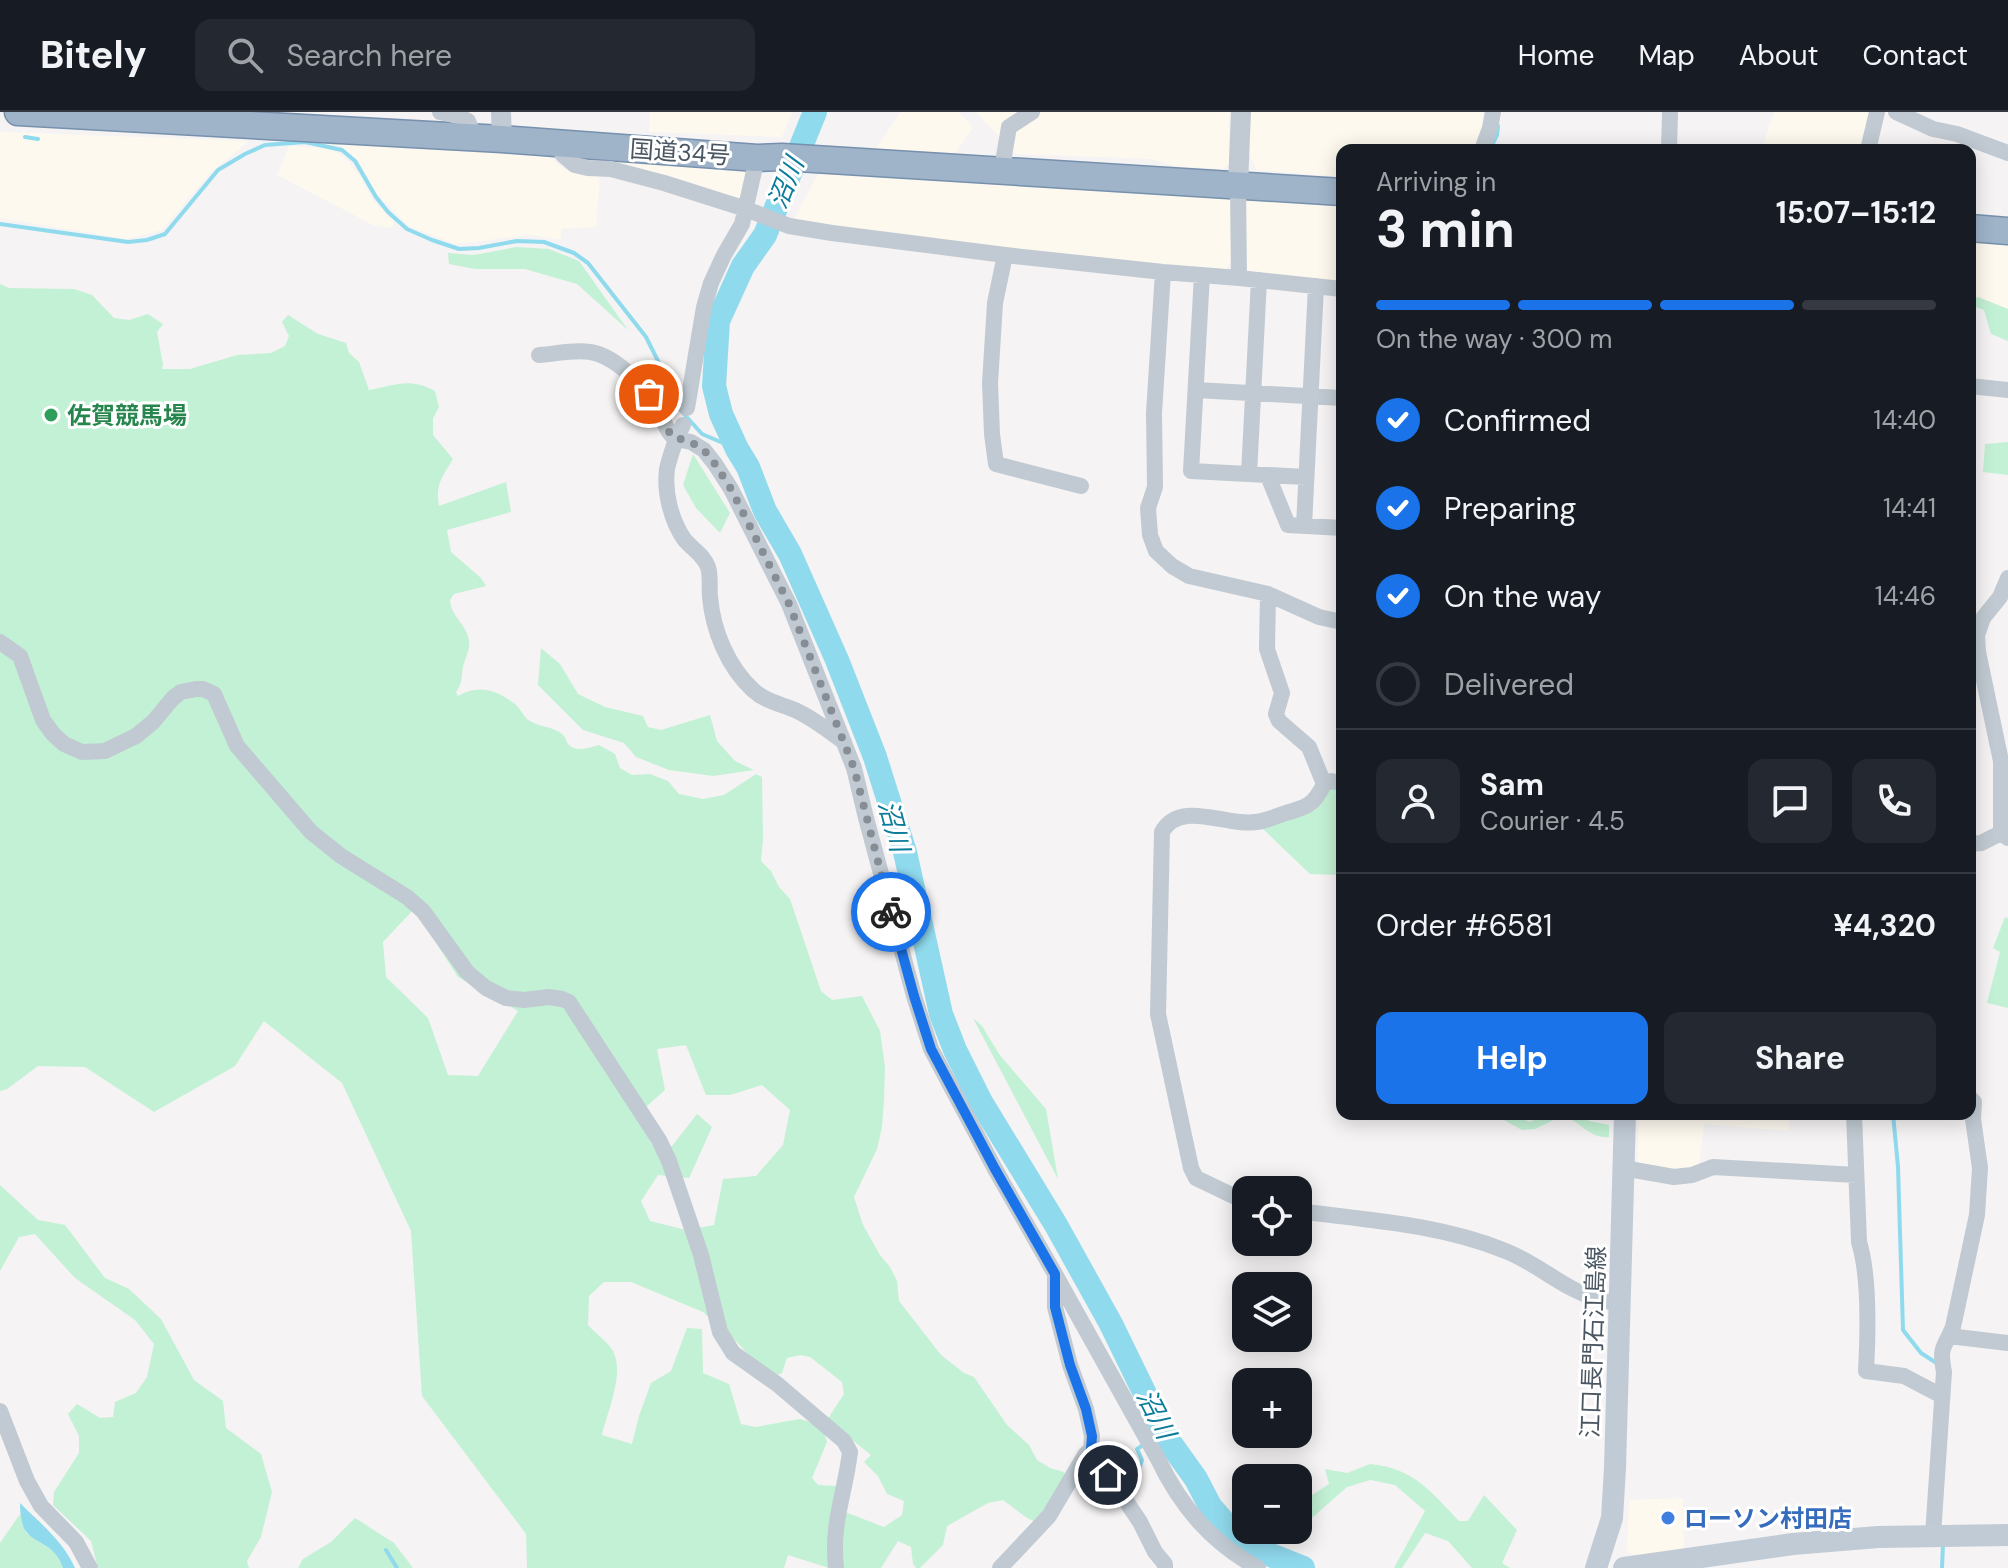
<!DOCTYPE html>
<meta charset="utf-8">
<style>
:root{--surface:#171b24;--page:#242831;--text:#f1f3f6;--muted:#9ea1a6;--line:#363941;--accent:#1a73e8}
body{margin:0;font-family:"DM Sans","Noto Sans JP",sans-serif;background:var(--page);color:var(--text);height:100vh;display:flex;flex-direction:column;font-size:30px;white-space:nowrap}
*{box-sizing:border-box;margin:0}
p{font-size:26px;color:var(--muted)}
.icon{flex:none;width:44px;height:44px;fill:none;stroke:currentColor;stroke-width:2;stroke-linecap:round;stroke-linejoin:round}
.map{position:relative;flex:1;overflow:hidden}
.details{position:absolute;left:1336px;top:32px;width:640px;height:976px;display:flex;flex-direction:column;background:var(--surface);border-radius:16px;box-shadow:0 4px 20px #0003}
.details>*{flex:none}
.controls{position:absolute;left:1232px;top:1064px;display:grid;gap:16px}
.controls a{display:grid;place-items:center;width:80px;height:80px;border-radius:16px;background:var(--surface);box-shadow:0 4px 20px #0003;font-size:40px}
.pin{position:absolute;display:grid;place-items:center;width:68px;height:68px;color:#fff;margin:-34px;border:4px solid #fff;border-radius:50%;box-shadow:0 2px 8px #0007}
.courier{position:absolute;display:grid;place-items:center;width:80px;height:80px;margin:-40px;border:6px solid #1a73e8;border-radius:50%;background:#fff;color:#222;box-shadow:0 2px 10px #0007}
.headline em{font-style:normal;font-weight:700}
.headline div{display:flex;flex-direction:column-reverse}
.headline{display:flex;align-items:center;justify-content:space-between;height:136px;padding:0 40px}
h1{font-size:52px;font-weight:700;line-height:60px}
.bar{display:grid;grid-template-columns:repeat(4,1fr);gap:12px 8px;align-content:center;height:96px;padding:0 40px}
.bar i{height:10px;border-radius:6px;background:var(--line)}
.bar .selected{background:var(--accent)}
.bar p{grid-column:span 4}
.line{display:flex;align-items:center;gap:20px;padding:0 40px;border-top:2px solid var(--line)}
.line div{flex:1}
.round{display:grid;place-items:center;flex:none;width:84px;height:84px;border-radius:16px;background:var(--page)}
ol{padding:0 40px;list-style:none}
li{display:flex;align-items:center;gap:24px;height:88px}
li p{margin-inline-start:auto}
li .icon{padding:8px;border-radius:50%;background:var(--accent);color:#fff;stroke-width:4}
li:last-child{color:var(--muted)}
li i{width:44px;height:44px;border:4px solid var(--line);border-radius:50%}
.cta{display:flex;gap:16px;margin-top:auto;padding:16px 40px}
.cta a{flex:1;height:92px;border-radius:16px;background:var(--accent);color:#fff;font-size:32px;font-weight:700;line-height:92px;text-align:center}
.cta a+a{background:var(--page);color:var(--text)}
header{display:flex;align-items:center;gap:48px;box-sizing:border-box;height:112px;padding:0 40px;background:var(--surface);border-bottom:2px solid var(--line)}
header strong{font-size:38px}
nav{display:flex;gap:44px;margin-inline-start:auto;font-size:28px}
.search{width:560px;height:72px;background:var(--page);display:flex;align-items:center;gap:20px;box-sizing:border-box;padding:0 28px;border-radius:16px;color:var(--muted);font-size:30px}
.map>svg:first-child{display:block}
.commercial{fill:#fdf9ef}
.green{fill:#c3f1d5;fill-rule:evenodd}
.water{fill:#90daee}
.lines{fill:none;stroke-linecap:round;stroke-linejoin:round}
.stream{stroke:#90daee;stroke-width:4}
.river{stroke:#90daee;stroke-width:24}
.trunk-casing{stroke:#7690ad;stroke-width:29}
.minor{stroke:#c1cad2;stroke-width:16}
.tertiary{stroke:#c1cad2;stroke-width:20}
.secondary{stroke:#c1cbd6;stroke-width:22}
.trunk{stroke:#9fb4c9;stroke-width:26}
.done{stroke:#868d94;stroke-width:8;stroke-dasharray:0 14.4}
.route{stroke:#1a73e8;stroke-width:10}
.leisure-dot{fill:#2e9e5b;stroke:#fff;stroke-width:3}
.shop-dot{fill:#3f7fe0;stroke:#fff;stroke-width:3}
.labels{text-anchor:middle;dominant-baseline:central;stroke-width:6;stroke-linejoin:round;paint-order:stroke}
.street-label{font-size:24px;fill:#4a5661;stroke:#fff}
.leisure-label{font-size:24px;font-weight:bold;fill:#27864d;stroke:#fff;text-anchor:start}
.shop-label{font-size:24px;font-weight:bold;fill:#366cbe;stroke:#fff;text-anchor:start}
.water-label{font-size:26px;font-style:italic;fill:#0c7c9b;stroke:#fff}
</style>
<header>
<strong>Bitely</strong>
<div class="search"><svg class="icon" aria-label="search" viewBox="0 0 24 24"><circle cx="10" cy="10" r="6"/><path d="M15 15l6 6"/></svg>Search here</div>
<nav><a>Home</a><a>Map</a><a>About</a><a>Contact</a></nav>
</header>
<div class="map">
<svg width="2008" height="1456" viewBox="0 0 2008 1456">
<rect width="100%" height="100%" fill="#f5f3f3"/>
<!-- commercial -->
<path class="commercial" d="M 650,0 L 792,0 L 782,25 L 649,20 Z
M 901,0 L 959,0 L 973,16 L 955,41 L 875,37 Z
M 976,0 L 1229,0 L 1229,52 L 1223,57 L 1174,54 L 1151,47 L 1015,42 Z
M 1249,0 L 1483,0 L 1481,24 L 1476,34 L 1472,38 L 1342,38 L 1342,65 L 1257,58 L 1248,41 Z
M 1774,0 L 1869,0 L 1875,38 L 1761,38 Z
M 0,19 L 5,20 L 249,29 L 209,62 L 162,118 L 127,127 L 0,106 Z
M 333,28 L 547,43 L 567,59 L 584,64 L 600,63 L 596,115 L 561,117 L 561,128 L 531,123 L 455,132 L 409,114 L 377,82 L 358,48 Z
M 289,34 L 327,36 L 345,45 L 362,67 L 373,88 L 394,110 L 392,116 L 375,114 L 277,63 Z
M 606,48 L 750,55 L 744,87 L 731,87 Z
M 819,60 L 1223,83 L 1232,87 L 1233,143 L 1226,159 L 993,136 L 793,109 Z
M 1259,85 L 1342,90 L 1342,171 L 1247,160 L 1244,97 L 1246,90 Z
M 1970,129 L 2008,130 L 2008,197 L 1978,185 L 1970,188 Z
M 1639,1002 L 1790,1002 L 1788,1019 L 1704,1012 L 1699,1054 L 1687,1061 L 1637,1053 Z
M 1683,1386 L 1684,1439 L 1641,1445 L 1627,1440 L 1629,1388 Z"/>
<!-- green -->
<path class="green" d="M 516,135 L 549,137 L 579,149 L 628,218 L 577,172 L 525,157 L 475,157 L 449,152 L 448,141 L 474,143 Z
M 0,172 L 9,176 L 74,177 L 92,183 L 114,206 L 129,208 L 148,202 L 163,212 L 157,220 L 163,253 L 162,257 L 190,257 L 237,243 L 271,241 L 285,234 L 289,224 L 282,210 L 288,203 L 318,222 L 346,231 L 349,241 L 359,250 L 369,278 C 395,273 410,265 435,279 L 439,295 L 433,306 L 433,323 L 453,347 C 442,365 435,373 439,394 L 506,370 L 511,400 L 447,418 L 451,440 L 481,466 L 486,474 L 454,482 L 450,488 C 451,505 467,512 469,529 C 470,539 465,546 463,555 C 461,565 463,571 456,580 L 458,584 C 480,572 496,578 515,592 C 520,596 523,603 527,607 C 536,615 553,614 562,622 C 566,625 566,630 569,633 C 578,641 590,635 599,633 L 615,642 L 620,656 L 632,663 L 650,662 L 668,669 L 679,682 L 703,687 L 724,683 L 756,662 L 762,665 L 763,727 L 761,749 L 771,759 L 779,775 L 790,787 L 821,879 L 832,888 L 862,884 L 880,919 L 885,955 L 884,988 L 882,1015 L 877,1037 L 854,1085 L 863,1113 L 880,1143 L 890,1155 L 897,1169 L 899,1189 L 941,1243 L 964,1261 L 974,1265 L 1007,1313 L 1029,1333 L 1037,1348 L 1050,1356 L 1064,1360 L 1068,1365 L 1036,1410 L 1027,1406 L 1003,1388 L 988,1391 L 947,1414 L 943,1433 L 920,1456 L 916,1456 L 913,1452 L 911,1435 L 898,1429 L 881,1456 L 829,1456 L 788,1443 L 784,1456 L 527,1456 L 526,1422 L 422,1284 L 411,1119 L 342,971 L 264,909 L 235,954 L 154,1000 L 85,955 L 38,954 L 7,977 L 0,979 ZM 414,797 L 458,865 L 518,899 L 478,964 L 448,963 L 428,906 L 386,865 L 383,830 ZM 686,933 L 706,983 L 730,983 L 762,973 L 790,998 L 783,1033 L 756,1064 L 723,1067 L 714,1113 L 686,1118 L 650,1109 L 641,1089 L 658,1063 L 689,1066 L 712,1015 L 697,1002 L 672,1034 L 652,1033 L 637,1003 L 665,978 L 657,937 ZM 604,1170 L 631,1170 L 703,1200 L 736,1229 L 759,1254 L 775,1264 L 782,1261 L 787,1246 L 800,1243 L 810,1245 L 842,1270 L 844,1282 L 827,1308 L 871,1343 L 864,1350 L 878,1364 L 887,1382 L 904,1389 L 902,1403 L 884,1415 L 845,1400 L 829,1422 L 836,1374 L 818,1373 L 812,1366 L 827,1330 L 822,1314 L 800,1307 L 755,1315 L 741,1312 L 729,1272 L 703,1261 L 702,1217 L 687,1216 L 671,1259 L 651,1271 L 639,1304 L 632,1332 L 602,1323 C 607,1300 627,1258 611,1236 C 605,1228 595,1221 588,1213 L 589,1184 Z
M 1978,185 L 2008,197 L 2008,229 L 1991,222 L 1984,198 L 1970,193 L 1970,188 Z
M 2008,330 L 2008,363 L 1983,360 L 1985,332 Z
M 693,342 L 730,401 L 720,421 L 696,396 L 683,373 Z
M 541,536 L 560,552 L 578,582 L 605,595 L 643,604 L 648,615 L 661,618 L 710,603 L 717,629 L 735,649 L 754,658 L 713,664 L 669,658 L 636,645 L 624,631 L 583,618 L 538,573 Z
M 1331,675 L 1342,677 L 1342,708 C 1339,719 1342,749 1342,763 L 1310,762 L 1262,716 L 1315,698 Z
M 2005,805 L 2008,806 L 2008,896 L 1987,891 L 2000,840 L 1993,836 Z
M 973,906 L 982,914 L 999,942 L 1046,997 L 1058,1067 Z
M 1493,1002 L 1511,1002 L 1530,1010 L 1546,1002 L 1581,1002 L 1589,1009 L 1609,1013 L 1609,1025 C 1589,1026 1581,1011 1564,1003 L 1535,1017 L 1522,1018 Z
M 0,1073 L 38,1108 L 65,1113 L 105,1166 L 129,1177 L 161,1207 L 194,1268 L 223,1289 L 226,1316 L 261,1342 L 272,1380 L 261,1425 L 247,1449 L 249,1456 L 98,1456 L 91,1429 L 53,1393 L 54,1380 L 79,1341 L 79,1324 L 68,1302 L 77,1292 L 100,1306 L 113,1305 L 115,1290 L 136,1281 L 147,1265 L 154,1232 L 135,1208 L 75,1166 L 35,1122 L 19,1125 L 0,1159 Z
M 1370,1352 C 1414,1356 1430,1379 1459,1409 L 1468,1409 L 1484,1383 L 1517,1418 L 1502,1451 L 1510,1456 L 1472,1456 L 1448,1429 L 1425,1421 L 1402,1456 L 1394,1456 L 1425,1399 L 1395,1373 L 1370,1368 L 1347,1375 L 1296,1420 L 1293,1418 L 1298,1418 L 1298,1392 L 1329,1372 L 1325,1357 L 1347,1361 Z
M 20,1402 L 26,1421 L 53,1439 L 61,1448 L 63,1456 L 0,1456 L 0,1431 Z
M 355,1406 L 394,1431 L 413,1456 L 298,1456 L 303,1447 L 331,1430 Z"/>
<!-- water -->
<path class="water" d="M 20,1391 C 41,1412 63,1429 75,1456 L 63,1456 C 56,1432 34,1432 25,1418 C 21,1411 20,1400 20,1391 Z"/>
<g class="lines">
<!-- stream -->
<path class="stream" d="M 25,25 L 38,27
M 1491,36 L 1497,23 L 1498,14
M 0,112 L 128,130 L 147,128 L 165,122 L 218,58 L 245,42 L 265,33 L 305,30 L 342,38 L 355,49 L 376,85 L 388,100 L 407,117 L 432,128 L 459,137 L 479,136 L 517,129 L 544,130 L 574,141 L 588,151 L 646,225 L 669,271 L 674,291 L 702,322 L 737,337
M 1893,1002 L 1898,1055 L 1903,1218 L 1921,1241 L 1938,1252
M 1130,1383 L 1142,1348 L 1137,1337 L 1143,1333
M 386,1438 L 397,1456
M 1942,1456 L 1943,1432"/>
<!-- river -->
<path class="river" d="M 815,0 L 765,123 L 743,154 L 718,209 L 714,274 L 721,302 L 737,337 L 748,355 L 765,399 L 790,442 L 837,548 L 875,645 L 905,740 L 941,902 L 955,938 L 981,990 L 1056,1113 L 1111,1212 L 1166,1325 L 1196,1367 L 1210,1394 L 1229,1416 L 1250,1432 L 1273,1444 L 1303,1456"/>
<!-- trunk casing -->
<g class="trunk-casing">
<path id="trunk" d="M 18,0 L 502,27 L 757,46 L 782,45 L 1342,80
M 1970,116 L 2008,119"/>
</g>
<!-- minor -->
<path class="minor" d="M 440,0 L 458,4 L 468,9 L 474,25
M 1896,0 L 1933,17 L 1957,22 L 2008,41
M 557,31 L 563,43 L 575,53 L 588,56 L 611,57 L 664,71 L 746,97 L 789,114 L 832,121 L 1005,143 L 1163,160 L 1239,166 L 1342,177
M 1482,38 L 1490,16 L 1493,0
M 1669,38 L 1670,0
M 1868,38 L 1877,0
M 1005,59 L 1004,44 L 1009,15 L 1032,0
M 1238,73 L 1239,166
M 1005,143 L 995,191 L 990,271 L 992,322 L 996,352 L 1081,374
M 1163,160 L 1154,301 L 1155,375 L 1148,396 L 1150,423 L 1156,439 L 1172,454 L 1189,464 L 1268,482 L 1319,505 L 1342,510
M 1202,163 L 1191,359 L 1306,365
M 539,243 C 556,242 574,237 590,240 C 616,244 644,274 657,295 C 664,306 665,320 676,327 C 673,337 669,347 667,357 C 664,380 671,408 684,427 C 692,437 703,442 708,455 C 711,465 709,475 710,485 C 713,519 728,555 753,578 C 766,590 782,592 797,599 C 814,607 829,619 844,630
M 1970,274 L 2008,278
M 1196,278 L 1342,286
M 687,296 L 704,195 L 711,171 L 724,143 L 742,112 L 757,46
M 683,313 L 676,327 L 691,330 L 704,338 L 715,352 L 731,377 L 789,492 L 854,656 L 866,706 L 914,884 L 931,937 L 995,1057 L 1055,1162 L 1055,1195 L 1070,1253 L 1086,1297 L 1092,1324 L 1091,1337 L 1140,1410 L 1155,1440 L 1165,1452 L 1165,1456
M 1249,362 L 1259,168
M 1268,364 L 1288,413 L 1342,416
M 1304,414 L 1316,174
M 2008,466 L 2000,485 L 1983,506 L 1977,523 L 1978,540 L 2001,649 L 2001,721 L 2008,726
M 1268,482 L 1267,537 L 1282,581 L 1276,602 L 1279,609 L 1309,635 L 1324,672
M 0,530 L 20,544 L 43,608 L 53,622 L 64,632 L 82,640 L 105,639 L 136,624 L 153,610 L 173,586 L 181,580 L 196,577 L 203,577 L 214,582 L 237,634 L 311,720 L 341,744 L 407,785 L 423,799 L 467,860 L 486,876 L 506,886 L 524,888 L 549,885 L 562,887 L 569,890 L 659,1028 L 669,1049 L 701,1143 L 720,1220 L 733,1241 L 777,1272 L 844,1329 L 850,1340 C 845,1382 831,1411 836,1456
M 1970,732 L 1981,731 L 2001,721
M 1854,1002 L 1859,1130 C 1870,1165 1868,1222 1866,1259 L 1904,1264 L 1942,1284
M 1623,1056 L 1674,1065 L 1692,1063 L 1713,1055 L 1856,1063
M 1246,1090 L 1196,1066 L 1191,1056 L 1158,902 L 1162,720 C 1180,687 1227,715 1256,710 C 1266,709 1277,704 1286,701 C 1307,695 1314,693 1324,672 L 1331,669 L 1342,671
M 1298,1099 C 1367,1108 1438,1112 1503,1138 C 1528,1147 1550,1165 1573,1177 C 1588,1185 1603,1189 1620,1192
M 1056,1164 L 1158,1347 C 1181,1395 1212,1431 1258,1456
M 1949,1224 L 2008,1231
M 0,1299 L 27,1369 L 41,1394 L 76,1430 L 90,1456
M 1933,1423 L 1944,1260 C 1939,1234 1944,1237 1953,1215 L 1977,1103 L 1980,1056 L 1973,1007 L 1974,990 L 1970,986
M 1000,1456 L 1049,1404 L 1085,1343 L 1091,1337"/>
<!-- tertiary -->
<path class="tertiary" d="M 501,0 L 502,27
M 1238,73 L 1241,0"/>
<!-- secondary -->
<path class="secondary" d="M 1596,1456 L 1612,1406 L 1615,1356 L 1625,1002
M 1624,1456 L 1793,1432 L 1878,1425 L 2008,1423"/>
<!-- trunk -->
<use href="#trunk" class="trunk"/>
</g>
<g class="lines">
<!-- done -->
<path class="done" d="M 649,282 L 660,300 L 671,324 L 691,330 L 704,338 L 715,352 L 731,377 L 789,492 L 854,656 L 891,800"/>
<!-- route -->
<path class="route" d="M 891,800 L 914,884 L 931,937 L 995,1057 L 1055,1162 L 1055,1195 L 1070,1253 L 1086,1297 L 1092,1324 L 1091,1337 L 1108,1363"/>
</g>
<!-- markers -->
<circle class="leisure-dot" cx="51" cy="303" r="8"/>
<circle class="shop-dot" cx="1668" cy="1406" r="8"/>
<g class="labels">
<!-- street labels -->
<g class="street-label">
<text transform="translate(680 40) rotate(4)">国道34号</text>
<text transform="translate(1593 1230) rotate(-88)">江口長門石江島線</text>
</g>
<!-- leisure labels -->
<g class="leisure-label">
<text x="67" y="303">佐賀競馬場</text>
</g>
<!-- shop labels -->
<g class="shop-label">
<text x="1684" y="1406">ローソン村田店</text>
</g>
<!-- water labels -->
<g class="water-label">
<text transform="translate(786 71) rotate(-68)">沼川</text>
<text transform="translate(894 714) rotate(75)">沼川</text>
<text transform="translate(1156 1302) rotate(63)">沼川</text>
</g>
</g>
</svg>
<div class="controls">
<a><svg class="icon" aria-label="locate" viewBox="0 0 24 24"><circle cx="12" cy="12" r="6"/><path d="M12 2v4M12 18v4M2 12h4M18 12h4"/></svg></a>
<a><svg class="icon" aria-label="layers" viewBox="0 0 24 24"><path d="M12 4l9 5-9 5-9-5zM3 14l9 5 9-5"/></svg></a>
<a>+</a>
<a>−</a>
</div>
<div class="pin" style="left:649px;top:282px;background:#ea580c"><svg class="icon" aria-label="bag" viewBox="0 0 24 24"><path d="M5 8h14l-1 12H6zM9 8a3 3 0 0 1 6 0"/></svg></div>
<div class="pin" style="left:1108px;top:1363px;background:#1f2937"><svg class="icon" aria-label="home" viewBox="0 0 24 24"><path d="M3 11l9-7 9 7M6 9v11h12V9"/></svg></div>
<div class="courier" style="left:891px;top:800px"><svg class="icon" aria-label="bike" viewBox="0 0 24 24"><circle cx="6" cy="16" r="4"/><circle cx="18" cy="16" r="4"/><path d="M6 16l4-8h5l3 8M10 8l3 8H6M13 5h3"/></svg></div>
<section class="details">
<div class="headline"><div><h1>3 min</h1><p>Arriving in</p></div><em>15:07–15:12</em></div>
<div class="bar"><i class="selected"></i><i class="selected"></i><i class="selected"></i><i></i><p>On the way · 300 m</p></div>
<ol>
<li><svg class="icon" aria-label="check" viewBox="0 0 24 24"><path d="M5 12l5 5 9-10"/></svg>Confirmed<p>14:40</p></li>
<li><svg class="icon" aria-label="check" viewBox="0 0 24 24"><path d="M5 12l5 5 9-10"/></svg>Preparing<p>14:41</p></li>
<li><svg class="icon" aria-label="check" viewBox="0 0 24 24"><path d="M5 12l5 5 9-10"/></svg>On the way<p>14:46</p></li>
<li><i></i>Delivered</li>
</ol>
<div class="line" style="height:144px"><a class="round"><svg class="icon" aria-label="person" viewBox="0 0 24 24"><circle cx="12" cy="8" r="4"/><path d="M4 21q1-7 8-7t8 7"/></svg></a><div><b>Sam</b><p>Courier · 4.5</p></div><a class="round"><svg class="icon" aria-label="chat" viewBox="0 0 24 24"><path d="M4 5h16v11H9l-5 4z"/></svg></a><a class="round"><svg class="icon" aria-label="phone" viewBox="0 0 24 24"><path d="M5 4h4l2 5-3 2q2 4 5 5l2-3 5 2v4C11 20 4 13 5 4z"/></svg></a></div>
<div class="line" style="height:104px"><div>Order #6581</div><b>¥4,320</b></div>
<div class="cta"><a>Help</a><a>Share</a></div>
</section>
</div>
